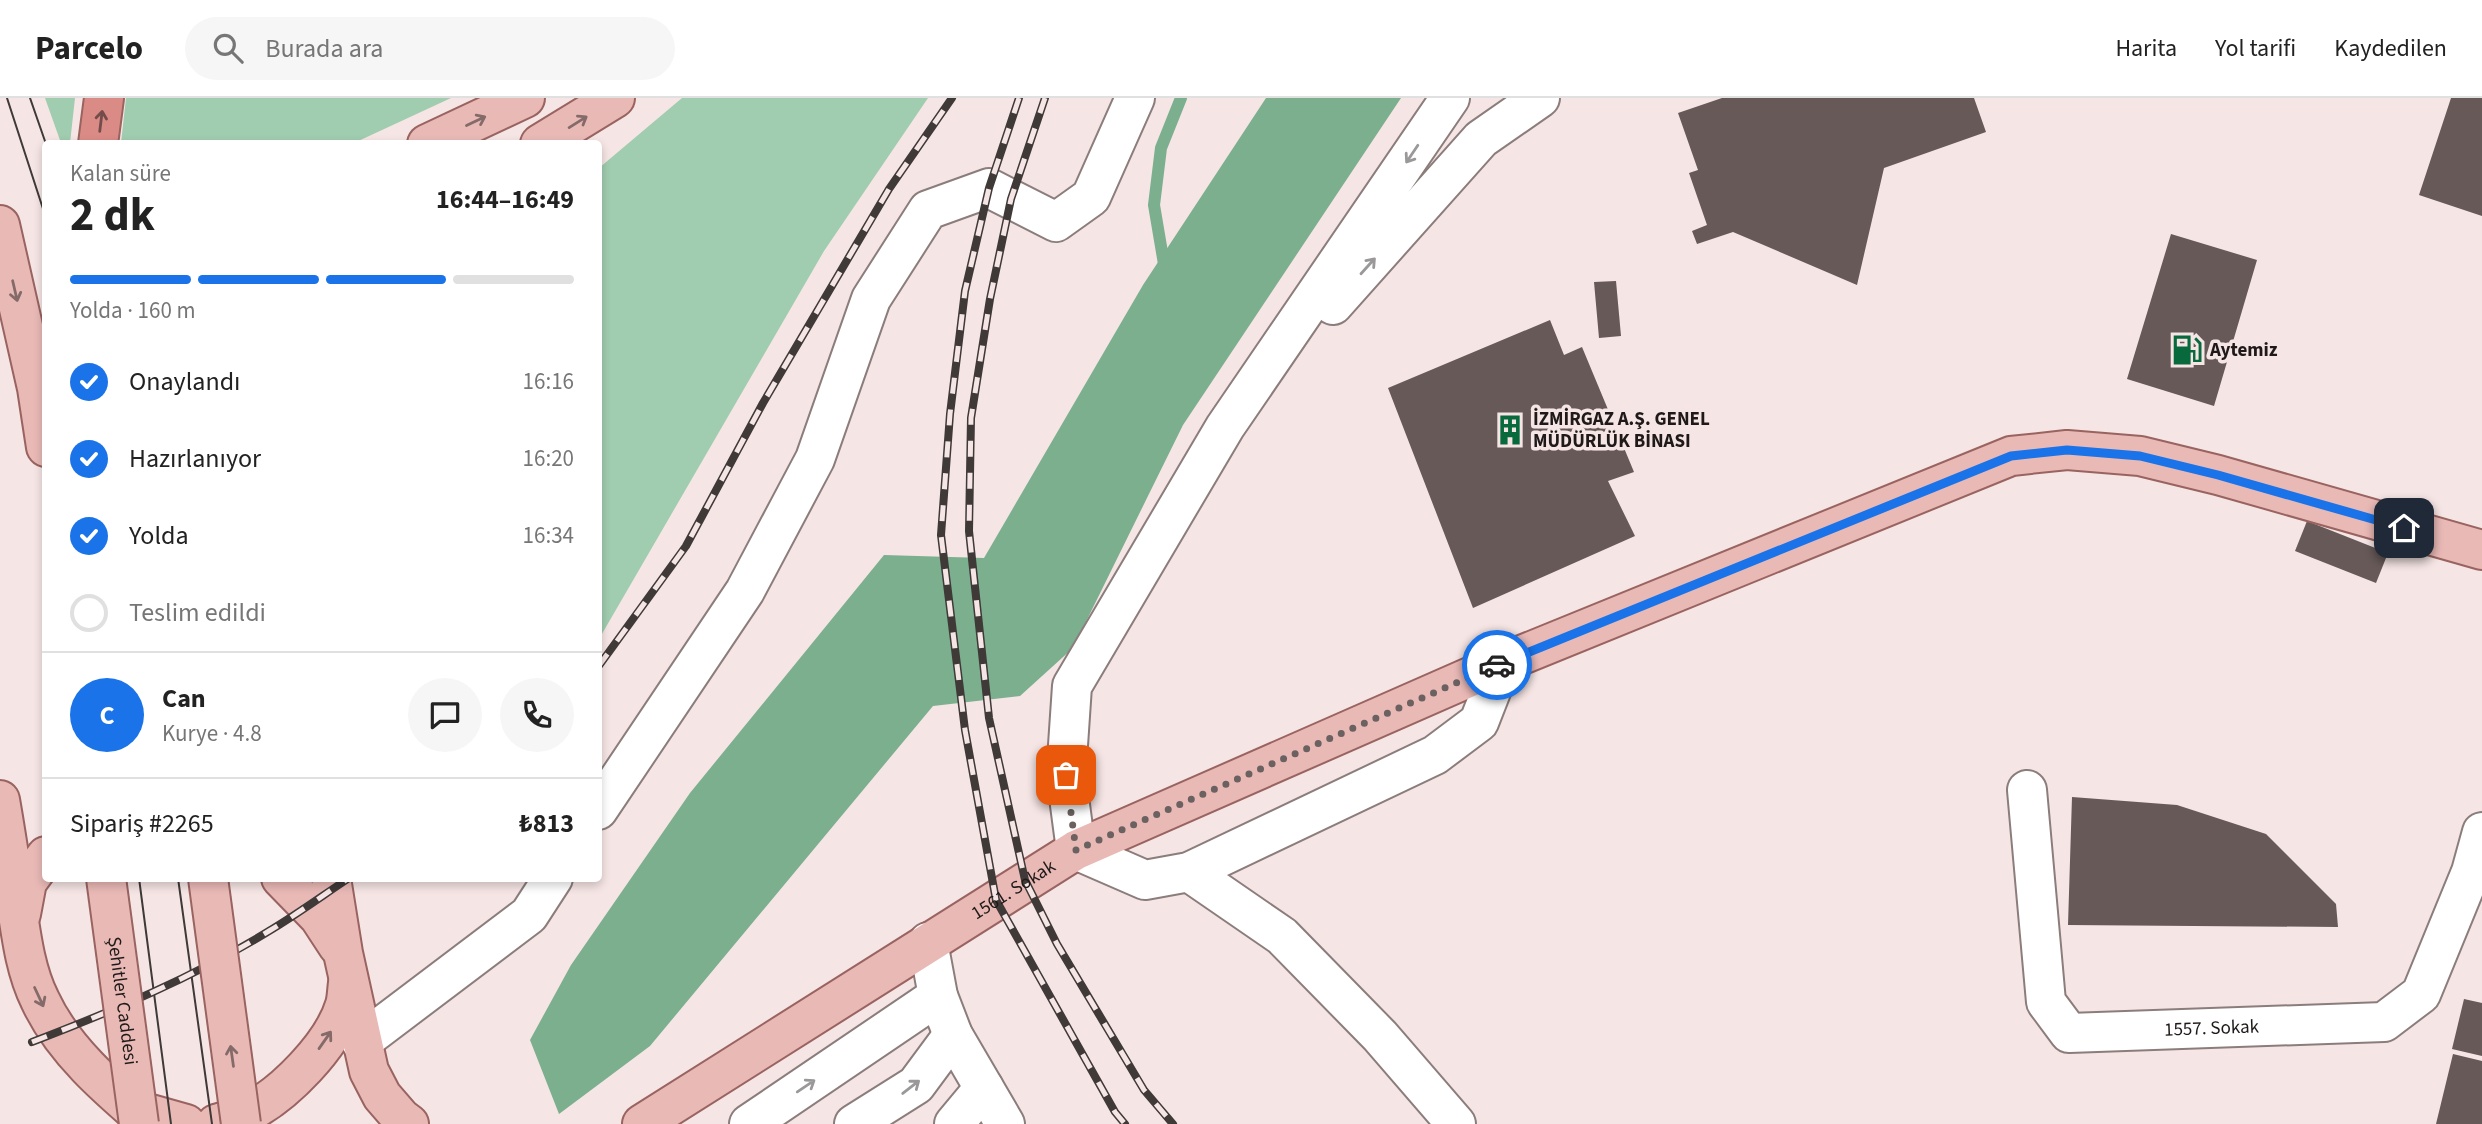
<!DOCTYPE html>
<html lang="tr">
<meta charset="utf-8">
<style>
:root{--surface:#fff;--page:#f6f6f6;--text:#222;--muted:#767676;--line:#e0e0e0;--accent:#1a73e8}
body{margin:0;font-family:"Source Sans 3",sans-serif;background:var(--page);color:var(--text);height:100vh;display:flex;flex-direction:column;font-size:26px;white-space:nowrap}
*{box-sizing:border-box;margin:0}
p{font-size:23px;color:var(--muted)}
.icon{flex:none;width:38px;height:38px;fill:none;stroke:currentColor;stroke-width:2;stroke-linecap:round;stroke-linejoin:round}
.map{position:relative;flex:1;overflow:hidden}
.sheet{position:absolute;left:42px;top:42px;width:560px;height:742px;display:flex;flex-direction:column;background:var(--surface);border-radius:7px;box-shadow:0 4px 10px #0003}
.sheet>*{flex:none}
.pin{position:absolute;display:grid;place-items:center;width:60px;height:60px;color:#fff;margin:-30px;border-radius:14px;box-shadow:0 4px 10px #0006}
.courier{position:absolute;display:grid;place-items:center;width:70px;height:70px;margin:-35px;border:5px solid #1a73e8;border-radius:50%;background:#fff;color:#222;box-shadow:0 2px 9px #0007}
.summary em{font-style:normal;font-weight:700}
.summary div{display:flex;flex-direction:column-reverse}
.summary{display:flex;align-items:center;justify-content:space-between;height:119px;padding:0 28px}
h1{font-size:46px;font-weight:700;line-height:52px}
.bar{display:grid;grid-template-columns:repeat(4,1fr);gap:10px 7px;align-content:center;height:84px;padding:0 28px}
.bar i{height:9px;border-radius:5px;background:var(--line)}
.bar .active{background:var(--accent)}
.bar p{grid-column:span 4}
.line{display:flex;align-items:center;gap:18px;padding:0 28px;border-top:2px solid var(--line)}
.line div{flex:1}
.round{display:grid;place-items:center;flex:none;width:74px;height:74px;border-radius:37px;background:var(--page)}
ol{padding:0 28px;list-style:none}
li{display:flex;align-items:center;gap:21px;height:77px}
li p{margin-inline-start:auto}
li .icon{padding:7px;border-radius:50%;background:var(--accent);color:#fff;stroke-width:4}
li:last-child{color:var(--muted)}
li i{width:38px;height:38px;border:4px solid var(--line);border-radius:50%}
header{display:flex;align-items:center;gap:42px;box-sizing:border-box;height:98px;padding:0 35px;background:var(--surface);border-bottom:2px solid var(--line)}
header strong{font-size:33px}
nav{display:flex;gap:38px;margin-inline-start:auto;font-size:24px}
.search{width:490px;height:63px;background:var(--page);display:flex;align-items:center;gap:18px;box-sizing:border-box;padding:0 24px;border-radius:38px;color:var(--muted);font-size:26px}
.map>svg:first-child{display:block}
.green{fill:#a0ccaf}
.water{fill:#7baf8e}
.lines{fill:none;stroke-linecap:round;stroke-linejoin:round}
.stream{stroke:#7baf8e;stroke-width:12}
.building{fill:#665958}
.minor-casing{stroke:#8b7d7b;stroke-width:42}
.major-casing{stroke:#996360;stroke-width:42}
.highway-casing{stroke:#996360;stroke-width:42}
.minor{stroke:#fff;stroke-width:38}
.major{stroke:#e9b9b6;stroke-width:38}
.highway{stroke:#da8b86;stroke-width:38}
.tram{stroke:#3f3938;stroke-width:2}
.rail-casing{stroke:#3f3938;stroke-width:8}
.rail{stroke:#f5e5e4;stroke-width:5;stroke-dasharray:16;stroke-linecap:butt}
.major-bridge-casing{stroke:#996360;stroke-width:42;stroke-linecap:butt}
.major-bridge{stroke:#e9b9b6;stroke-width:38}
.oneway{stroke:#734d4a}
.oneway2{stroke:#846a68}
.oneway3{stroke:#9a9898}
.done{stroke:#6a6160;stroke-width:7;stroke-dasharray:0 12.6}
.route{stroke:#1a73e8;stroke-width:9}
.labels{text-anchor:middle;dominant-baseline:central;stroke-width:7;stroke-linejoin:round;paint-order:stroke}
.poi-label{font-size:19px;font-weight:bold;fill:#1f1a19;stroke:#f5e5e4;text-anchor:start}
.street-label{font-size:19px;fill:#1f1a19;stroke:#f5e5e4}
</style>
<header>
<strong>Parcelo</strong>
<div class="search"><svg class="icon" aria-label="search" viewBox="0 0 24 24"><circle cx="10" cy="10" r="6"/><path d="M15 15l6 6"/></svg>Burada ara</div>
<nav><a>Harita</a><a>Yol tarifi</a><a>Kaydedilen</a></nav>
</header>
<div class="map">
<svg width="2482" height="1026" viewBox="0 0 2482 1026">
<rect width="100%" height="100%" fill="#f5e5e4"/>
<!-- green -->
<path class="green" d="M 45,0 L 75,0 L 70,45 L 61,45 Z
M 126,0 L 451,0 L 354,45 L 121,45 Z
M 682,0 L 928,0 L 824,153 L 599,541 L 599,70 Z"/>
<!-- water -->
<path class="water" d="M 1266,0 L 1401,0 L 1183,327 L 1073,550 L 1020,598 L 933,608 L 650,948 L 559,1016 L 530,942 L 571,867 L 690,695 L 884,457 L 984,460 L 1143,187 Z"/>
<g class="lines">
<!-- stream -->
<path class="stream" d="M 1165,172 L 1154,107 L 1161,50 L 1181,0"/>
</g>
<!-- building -->
<path class="building" d="M 1722,0 L 1974,0 L 1986,34 L 1884,70 L 1857,187 L 1733,134 L 1697,146 L 1692,133 L 1707,127 L 1689,75 L 1698,72 L 1678,15 Z
M 2451,0 L 2482,0 L 2482,118 L 2419,97 Z
M 2171,136 L 2257,162 L 2214,308 L 2127,281 Z
M 1616,183 L 1621,238 L 1599,240 L 1594,184 Z
M 1550,222 L 1564,257 L 1582,249 L 1634,374 L 1608,383 L 1635,438 L 1473,510 L 1388,290 Z
M 2307,423 L 2388,455 L 2376,485 L 2295,453 Z
M 2072,699 L 2177,707 L 2266,736 L 2336,806 L 2338,829 L 2068,827 Z
M 2464,901 L 2482,905 L 2482,958 L 2452,951 Z
M 2453,956 L 2482,963 L 2482,1026 L 2436,1026 Z"/>
<g class="lines">
<!-- minor casing -->
<g class="minor-casing">
<g id="minor">
<path d="M 1450,0 L 1225,329 L 1072,588 L 1066,677 L 1076,752 L 1145,782 L 1189,774 L 1435,657 L 1479,624 L 1502,565"/>
<path d="M 1333,207 L 1481,41 L 1540,0"/>
<path id="s1" d="M 2027,692 L 2046,904 L 2069,935 L 2384,924 L 2421,896 L 2471,774 L 2482,734"/>
<path d="M 598,712 L 745,493 L 815,361 L 871,201 L 928,112 L 989,90 L 1056,124 L 1091,99 L 1135,0"/>
<path d="M 1189,774 L 1282,838 L 1380,938 L 1456,1026"/>
<path d="M 928,844 L 938,898 L 953,937 L 1005,1026"/>
<path d="M 361,944 L 529,817 L 553,780"/>
<path d="M 749,1026 L 938,898"/>
<path d="M 854,1026 L 916,987 L 953,937"/>
<path d="M 954,1026 L 984,990"/>
</g>
</g>
<!-- major casing -->
<g class="major-casing">
<g id="major">
<path d="M 427,46 L 525,0"/>
<path d="M 540,46 L 615,0"/>
<path d="M 0,127 L 37,290 L 46,349"/>
<path d="M 0,702 C 6,736 11,770 16,803 C 21,836 25,872 40,902 C 63,952 109,991 150,1026"/>
<path d="M 281,780 L 319,819 L 338,848"/>
<path d="M 331,780 L 343,855 L 369,973 L 382,998 L 401,1020 L 409,1026"/>
<path d="M 21,816 L 27,784 L 46,758"/>
<path d="M 130,1006 L 147,1015 L 186,1026"/>
<path d="M 216,1026 C 226,1023 237,1020 247,1015 C 284,997 333,947 345,907 C 347,900 347,892 348,885"/>
<path id="s2" d="M 642,1026 L 1076,752 L 1502,565 L 2011,358 L 2067,352 L 2140,358 L 2218,377 L 2482,452"/>
</g>
</g>
<!-- highway casing -->
<g class="highway-casing">
<path id="highway" d="M 98,46 L 104,0"/>
</g>
<!-- minor -->
<use href="#minor" class="minor"/>
<!-- major -->
<use href="#major" class="major"/>
<!-- highway -->
<use href="#highway" class="highway"/>
<!-- tram -->
<path class="tram" d="M 7,0 L 46,120
M 30,0 L 46,46
M 139,780 L 171,1026
M 178,780 L 212,1026"/>
<!-- rail casing -->
<g class="rail-casing">
<path id="rail" d="M 1019,0 L 989,90 L 965,193 L 950,316 L 941,437 L 965,632 L 996,802 L 1115,1014 L 1125,1026
M 1045,0 L 1011,101 L 990,201 L 971,320 L 969,433 L 989,620 L 1025,782 L 1057,846 L 1144,992 L 1173,1026
M 598,569 L 686,448 L 763,305 L 889,91 L 952,0
M 32,944 C 113,913 194,879 269,833 C 296,817 322,798 349,780"/>
</g>
<!-- rail -->
<use href="#rail" class="rail"/>
<!-- major-bridge casing -->
<g class="major-bridge-casing">
<g id="major-bridge">
<path id="s3" d="M 106,780 L 139,1026"/>
<path d="M 208,780 L 241,1026"/>
</g>
</g>
<!-- major-bridge -->
<use href="#major-bridge" class="major-bridge"/>
</g>
<!-- one-way arrows -->
<defs><path id="oneway-shaft" d="M-6 0H5M1.5-3L5.5 0L1.5 3" fill="none" stroke-width="1.6" stroke-linecap="round" stroke-linejoin="round" transform="scale(1.75)"/></defs>
<use class="oneway" href="#oneway-shaft" transform="translate(101 23) rotate(-83)"/>
<g class="oneway2">
<use href="#oneway-shaft" transform="translate(476 23) rotate(-25)"/>
<use href="#oneway-shaft" transform="translate(578 24) rotate(-32)"/>
<use href="#oneway-shaft" transform="translate(15 193) rotate(77)"/>
<use href="#oneway-shaft" transform="translate(39 899) rotate(65)"/>
<use href="#oneway-shaft" transform="translate(325 942) rotate(-55)"/>
<use href="#oneway-shaft" transform="translate(232 958) rotate(-98)"/>
</g>
<g class="oneway3">
<use href="#oneway-shaft" transform="translate(1412 56) rotate(124)"/>
<use href="#oneway-shaft" transform="translate(1368 168) rotate(-48)"/>
<use href="#oneway-shaft" transform="translate(806 988) rotate(-34)"/>
<use href="#oneway-shaft" transform="translate(911 989) rotate(-38)"/>
</g>
<g class="lines">
<!-- done -->
<path class="done" d="M 1066,677 L 1076,752 L 1497,567"/>
<!-- route -->
<path class="route" d="M 1497,567 L 2011,358 L 2067,352 L 2140,358 L 2218,377 L 2404,430"/>
</g>
<!-- icons -->
<defs>
<g id="fuel-bare" transform="scale(2.415)"><path d="M-5.5-6h7V0h2V4h1.3V-2.5L3-4.5l.8-.8L6-3V5H2.5V1h-1V6h-7ZM-4.2-4.7v3.2H.2V-4.7Z" fill="#08693d" stroke="#f5e5e4" stroke-width="2.5" paint-order="stroke"/></g>
<g id="building-bare" transform="scale(2.415)"><path d="M-4-6H4V6H1V3H-1V6H-4ZM-2.5-4.3h1.7v1.8h-1.7ZM.8-4.3h1.7v1.8H.8ZM-2.5-1h1.7V.8h-1.7ZM.8-1h1.7V.8H.8Z" fill="#08693d" stroke="#f5e5e4" stroke-width="2.5" paint-order="stroke"/></g>
</defs>
<g fill-rule="evenodd">
<use href="#fuel-bare" x="2187" y="252"/>
<use href="#building-bare" x="1510" y="332"/>
</g>
<g class="labels">
<!-- poi labels -->
<g class="poi-label">
<text x="2210" y="252">Aytemiz</text>
<text x="1533" y="321">İZMİRGAZ A.Ş. GENEL<tspan x="1533" dy="22">MÜDÜRLÜK BİNASI</tspan></text>
</g>
<!-- street labels -->
<g class="street-label">
<text stroke="none"><textPath href="#s2" startOffset="439">1561. Sokak</textPath></text>
<text stroke="none"><textPath href="#s3" startOffset="124">Şehitler Caddesi</textPath></text>
<text stroke="none"><textPath href="#s1" startOffset="394">1557. Sokak</textPath></text>
</g>
</g>
</svg>
<div class="pin" style="left:1066px;top:677px;background:#ea580c"><svg class="icon" aria-label="bag" viewBox="0 0 24 24"><path d="M5 8h14l-1 12H6zM9 8a3 3 0 0 1 6 0"/></svg></div>
<div class="pin" style="left:2404px;top:430px;background:#1f2937"><svg class="icon" aria-label="home" viewBox="0 0 24 24"><path d="M3 11l9-7 9 7M6 9v11h12V9"/></svg></div>
<div class="courier" style="left:1497px;top:567px"><svg class="icon" aria-label="car" viewBox="0 0 24 24"><path d="M5 17H2v-5l4-1 3-4h7l3 4 3 1v5h-3M9 17h6M6 11h13"/><circle cx="7" cy="17" r="2"/><circle cx="17" cy="17" r="2"/></svg></div>
<section class="sheet">
<div class="summary"><div><h1>2 dk</h1><p>Kalan süre</p></div><em>16:44–16:49</em></div>
<div class="bar"><i class="active"></i><i class="active"></i><i class="active"></i><i></i><p>Yolda · 160 m</p></div>
<ol>
<li><svg class="icon" aria-label="check" viewBox="0 0 24 24"><path d="M5 12l5 5 9-10"/></svg>Onaylandı<p>16:16</p></li>
<li><svg class="icon" aria-label="check" viewBox="0 0 24 24"><path d="M5 12l5 5 9-10"/></svg>Hazırlanıyor<p>16:20</p></li>
<li><svg class="icon" aria-label="check" viewBox="0 0 24 24"><path d="M5 12l5 5 9-10"/></svg>Yolda<p>16:34</p></li>
<li><i></i>Teslim edildi</li>
</ol>
<div class="line" style="height:126px"><b class="round" style="background:var(--accent);color:#fff">C</b><div><b>Can</b><p>Kurye · 4.8</p></div><a class="round"><svg class="icon" aria-label="chat" viewBox="0 0 24 24"><path d="M4 5h16v11H9l-5 4z"/></svg></a><a class="round"><svg class="icon" aria-label="phone" viewBox="0 0 24 24"><path d="M5 4h4l2 5-3 2q2 4 5 5l2-3 5 2v4C11 20 4 13 5 4z"/></svg></a></div>
<div class="line" style="height:91px"><div>Sipariş #2265</div><b>₺813</b></div>
</section>
</div>
